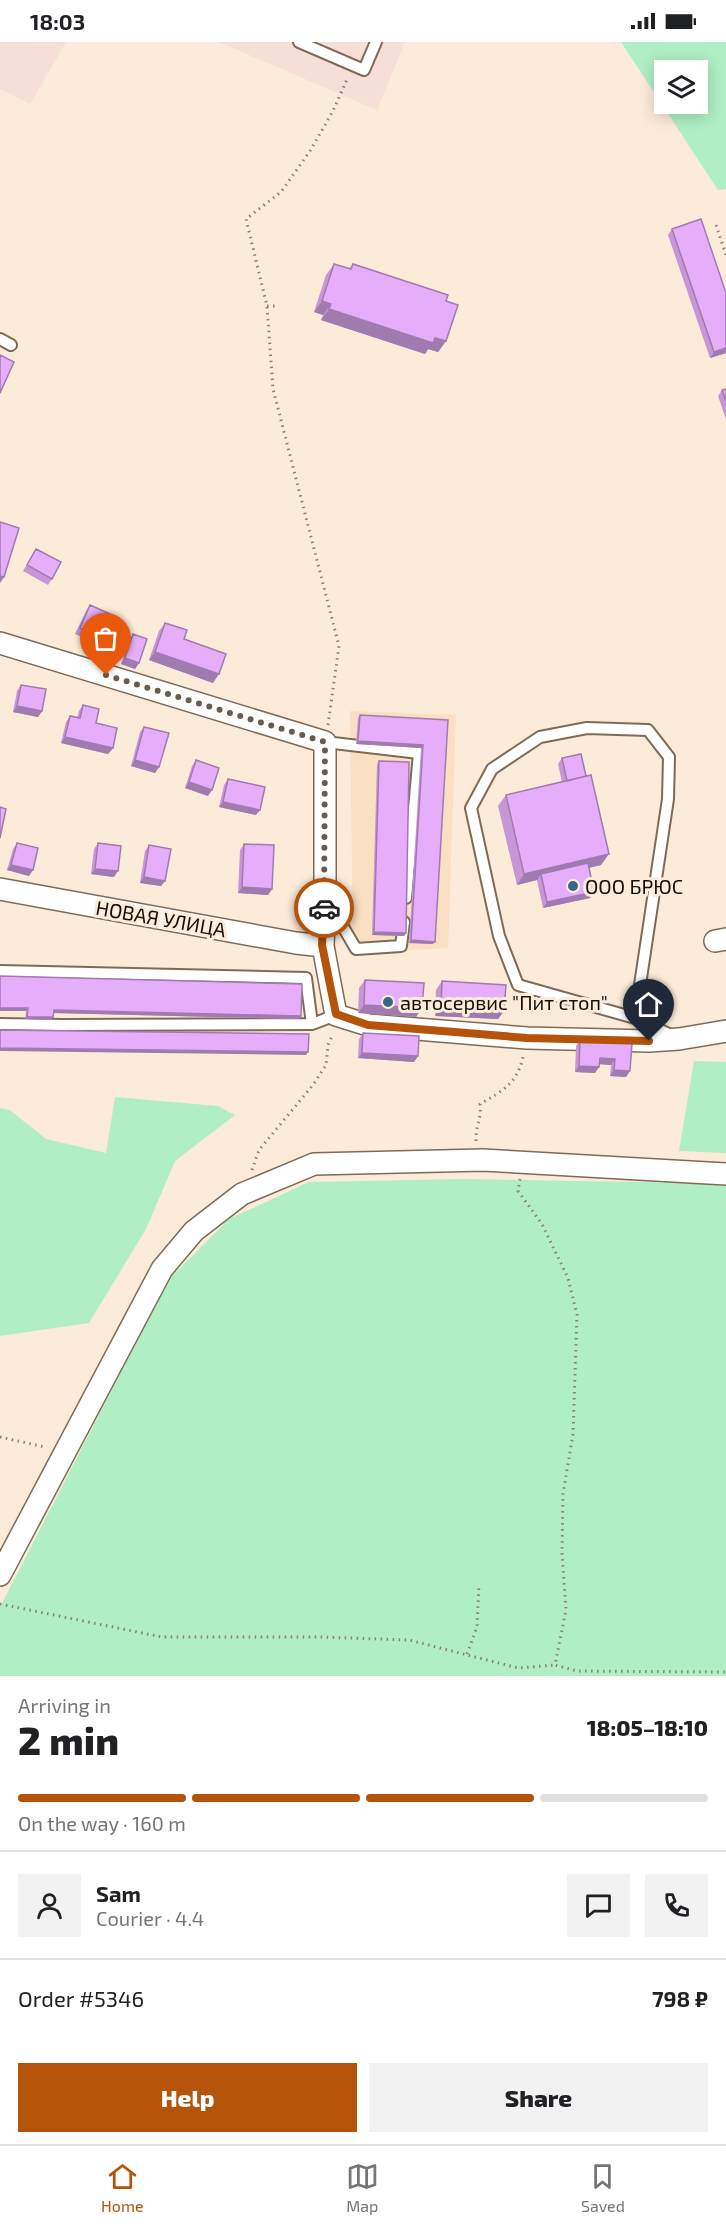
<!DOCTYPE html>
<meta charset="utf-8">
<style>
:root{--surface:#fff;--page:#f2f2f2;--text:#202124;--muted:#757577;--line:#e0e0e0;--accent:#b45309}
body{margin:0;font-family:"Exo 2",sans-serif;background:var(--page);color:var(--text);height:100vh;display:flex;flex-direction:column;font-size:22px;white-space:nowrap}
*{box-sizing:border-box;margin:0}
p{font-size:20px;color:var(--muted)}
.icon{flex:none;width:33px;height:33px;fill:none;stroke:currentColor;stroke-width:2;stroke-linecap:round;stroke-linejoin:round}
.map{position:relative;height:1634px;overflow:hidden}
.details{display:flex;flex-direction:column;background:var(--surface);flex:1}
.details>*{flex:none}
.tools{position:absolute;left:654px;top:18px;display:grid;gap:12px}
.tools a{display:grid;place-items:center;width:54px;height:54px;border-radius:0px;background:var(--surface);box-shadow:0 3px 15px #0003;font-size:30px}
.pin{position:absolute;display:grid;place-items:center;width:51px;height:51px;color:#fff;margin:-62px -26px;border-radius:50% 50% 50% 0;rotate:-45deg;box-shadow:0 0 6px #0007}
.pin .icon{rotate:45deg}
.courier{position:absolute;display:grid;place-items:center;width:60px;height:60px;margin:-30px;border:4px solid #b45309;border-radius:50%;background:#fff;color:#222;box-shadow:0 2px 8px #0007}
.overview em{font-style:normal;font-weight:800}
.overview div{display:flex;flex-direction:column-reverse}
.overview{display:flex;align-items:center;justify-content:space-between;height:102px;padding:0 18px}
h1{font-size:39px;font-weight:800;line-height:45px}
.bar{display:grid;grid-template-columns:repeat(4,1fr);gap:9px 6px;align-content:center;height:72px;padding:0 18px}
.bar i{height:8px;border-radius:4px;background:var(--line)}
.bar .selected{background:var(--accent)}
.bar p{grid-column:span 4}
.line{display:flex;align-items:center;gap:15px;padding:0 18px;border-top:2px solid var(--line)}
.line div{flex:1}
.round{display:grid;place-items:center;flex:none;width:63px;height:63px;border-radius:0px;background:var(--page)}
.button{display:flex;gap:12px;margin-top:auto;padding:12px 18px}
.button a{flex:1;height:69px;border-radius:0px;background:var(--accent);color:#fff;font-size:24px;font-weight:800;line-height:69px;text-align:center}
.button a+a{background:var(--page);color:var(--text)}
.status{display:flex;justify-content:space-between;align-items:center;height:42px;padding:0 30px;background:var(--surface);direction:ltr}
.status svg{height:16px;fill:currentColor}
.menu{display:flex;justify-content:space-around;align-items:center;height:84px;border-top:2px solid var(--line);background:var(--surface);font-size:16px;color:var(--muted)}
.menu a{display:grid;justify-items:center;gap:3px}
.menu .selected{color:var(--accent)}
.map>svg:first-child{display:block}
.built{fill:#fadfc2}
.medical{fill:#f7ded7}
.green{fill:#b0efc3;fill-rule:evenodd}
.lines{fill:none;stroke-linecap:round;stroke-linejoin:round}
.lane-casing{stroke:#7e6b57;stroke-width:14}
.street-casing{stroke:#7e6b57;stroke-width:24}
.path{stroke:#8d8174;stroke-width:3;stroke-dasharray:1.5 4.5;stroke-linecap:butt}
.lane{stroke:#fff;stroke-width:10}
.street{stroke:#fff;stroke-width:21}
.wall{fill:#c696d7}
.shaded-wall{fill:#a17aaf}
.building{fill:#e6aefa;stroke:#a17aaf;stroke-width:1.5}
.done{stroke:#665c50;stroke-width:6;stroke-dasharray:0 10.8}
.route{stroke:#b45309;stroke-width:8}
.poi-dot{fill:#356885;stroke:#fcebd8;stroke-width:2}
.labels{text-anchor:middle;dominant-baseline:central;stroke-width:6;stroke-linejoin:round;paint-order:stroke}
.poi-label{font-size:20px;fill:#160f07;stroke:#fcebd8;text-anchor:start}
.street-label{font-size:20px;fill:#160f07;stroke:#fcebd8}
</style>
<div class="status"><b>18:03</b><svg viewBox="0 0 49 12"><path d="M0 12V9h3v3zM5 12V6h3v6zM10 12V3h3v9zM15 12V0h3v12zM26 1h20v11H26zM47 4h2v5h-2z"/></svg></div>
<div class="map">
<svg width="726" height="1634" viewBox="0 0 726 1634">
<rect width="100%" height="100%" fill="#fcebd8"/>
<!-- built -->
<path class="built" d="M 350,669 L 456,673 L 448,906 L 353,911 Z"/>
<!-- medical -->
<path class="medical" d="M 0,0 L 66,0 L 30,62 L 0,47 Z
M 219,0 L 405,0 L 377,68 Z"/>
<!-- green -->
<path class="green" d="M 621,0 L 726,0 L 726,147 L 718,148 ZM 664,28 L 698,28 L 698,62 L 664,62 Z
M 694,1019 L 726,1020 L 726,1111 L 679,1109 Z
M 115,1055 L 218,1064 L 235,1073 L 175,1119 L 146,1187 L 89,1281 L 0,1294 L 0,1066 L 10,1068 L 46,1097 L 106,1111 Z
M 462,1137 L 692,1141 L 726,1144 L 726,1634 L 0,1634 L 0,1565 L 169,1237 L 229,1177 L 309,1140 Z"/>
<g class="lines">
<!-- lane casing -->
<g class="lane-casing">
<path id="lane" d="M 299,0 L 364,28 L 376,0
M 0,297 L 11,303
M 325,700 L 419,711 L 406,856
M 328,859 L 356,907 L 401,904 L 404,880
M 0,929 L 306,936 L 312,982
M 635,976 L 668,757 L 669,715 L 648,688 L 587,686 L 540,695 L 492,727 L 471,766 L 499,894 L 518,943 L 635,976 L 673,994
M 0,982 L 62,983 L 312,982 L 336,973"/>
</g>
<!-- street casing -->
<g class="street-casing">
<path id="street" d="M 0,601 L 325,700 L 325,854 L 323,904 L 336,973 L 368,983 L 527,996 L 649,999 L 679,997 L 726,989
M 0,847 L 296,901 L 323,904
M 715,899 L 726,897
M 0,1533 L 162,1227 L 194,1189 L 242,1152 L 314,1122 L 483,1118 L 726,1132"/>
</g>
<!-- path -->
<path class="path" d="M 716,183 L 726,213
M 267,264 L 275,264
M 328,683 L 339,604 L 273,347 L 267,264 L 246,177 L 281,150 L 310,109 L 333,69 L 348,35
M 476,1099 C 475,1085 482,1076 480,1062 C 502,1049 517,1042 523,1015
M 252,1128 L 259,1108 L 313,1043 L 326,1023 L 328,1003 L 333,992
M 520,1137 L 518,1149 L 542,1182 L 568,1236 L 577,1273 L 573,1392 L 563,1452 L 562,1511 L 566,1568 L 555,1623 L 577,1629 L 726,1630
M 0,1395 L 45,1405
M 0,1562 L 162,1595 L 319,1595 L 409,1598 L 518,1626 L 555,1623
M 467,1612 L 477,1585 L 479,1542"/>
<!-- lane -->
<use href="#lane" class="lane"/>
<!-- street -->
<use href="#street" class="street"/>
</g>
<!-- wall -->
<path class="wall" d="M 672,187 L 726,311 L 710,316 L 668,193 Z
M 334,222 L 349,227 L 353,222 L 446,259 L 446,299 L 438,310 L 428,307 L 425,312 L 321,278 L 323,273 L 314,270 L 326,233 Z
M 726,347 L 726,377 L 718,354 L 722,348 Z
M 36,507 L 52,537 L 48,543 L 23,529 Z
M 90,563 L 108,599 L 104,605 L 75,592 L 86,569 Z
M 165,581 L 184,597 L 213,641 L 149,618 L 159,589 Z
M 133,592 L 139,621 L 135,627 L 121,622 L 129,598 Z
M 21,643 L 42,669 L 38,675 L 13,670 L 17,649 Z
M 83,663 L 113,706 L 108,712 L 61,701 L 66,680 L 70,674 L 77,676 L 79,669 Z
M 360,673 L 448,678 L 433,902 L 409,901 L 421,706 L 356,702 L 358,676 Z
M 144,685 L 159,725 L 155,731 L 131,724 L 140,690 Z
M 562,716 L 601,823 L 589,826 L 594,850 L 590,856 L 543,866 L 537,838 L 517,843 L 498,764 L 506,753 L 562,740 L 558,722 Z
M 196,718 L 208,754 L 185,746 L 192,724 Z
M 379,719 L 406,891 L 404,894 L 372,893 L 377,722 Z
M 228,737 L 256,773 L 219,765 L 224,743 Z
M 17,801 L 29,834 L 7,828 L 13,807 Z
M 98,801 L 114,835 L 91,832 L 94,807 Z
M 244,802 L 272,847 L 268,853 L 238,851 L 240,808 Z
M 149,803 L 165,839 L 161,844 L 140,841 L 145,809 Z
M 0,934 L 301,974 L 299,977 L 54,971 L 51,978 L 25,977 L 26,969 L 0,969 Z
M 365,938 L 422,966 L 416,975 L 358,971 L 359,946 Z
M 442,939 L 504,969 L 498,977 L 435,974 L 436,948 Z
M 363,991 L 418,1014 L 414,1020 L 358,1016 L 359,997 Z
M 580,998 L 632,1001 L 626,1035 L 610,1034 L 611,1023 L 599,1022 L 599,1025 L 595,1031 L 575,1030 L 576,1004 Z"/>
<!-- shaded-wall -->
<path class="shaded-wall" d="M 322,259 L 331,262 L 323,273 L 314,270 Z
M 329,267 L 435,296 L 446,299 L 438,310 L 428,307 L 425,312 L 321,278 Z
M 726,306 L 726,311 L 710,316 L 714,310 Z
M 0,534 L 4,535 L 0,541 Z
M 155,610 L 219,632 L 213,641 L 149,618 Z
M 125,616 L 139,621 L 135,627 L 121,622 Z
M 17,664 L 42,669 L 38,675 L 13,670 Z
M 65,695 L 113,706 L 108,712 L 61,701 Z
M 358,699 L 423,703 L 421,706 L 356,702 Z
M 135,718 L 159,725 L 155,731 L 131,724 Z
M 189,740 L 212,748 L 208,754 L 185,746 Z
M 223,760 L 260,768 L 256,773 L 219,765 Z
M 609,812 L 601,823 L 542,837 L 541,832 L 537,838 L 517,843 L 524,832 Z
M 11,823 L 33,828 L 29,834 L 7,828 Z
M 95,827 L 118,829 L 114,835 L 91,832 Z
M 144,835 L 165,839 L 161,844 L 140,841 Z
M 242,845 L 272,847 L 268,853 L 238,851 Z
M 594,850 L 590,856 L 543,866 L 547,860 Z
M 374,890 L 406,891 L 404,894 L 372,893 Z
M 411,898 L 435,900 L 433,902 L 409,901 Z
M 364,963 L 422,966 L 416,975 L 358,971 Z
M 441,965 L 504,969 L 498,977 L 435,974 Z
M 0,966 L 28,966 L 26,969 L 0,969 Z
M 54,968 L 301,974 L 299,977 L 52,971 Z
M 27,975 L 53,975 L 51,978 L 25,977 Z
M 0,1006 L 308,1010 L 306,1013 L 0,1009 Z
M 362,1011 L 418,1014 L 414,1020 L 358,1016 Z
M 600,1016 L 615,1017 L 611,1023 L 596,1022 Z
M 579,1024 L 599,1025 L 595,1031 L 575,1030 Z
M 614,1028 L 630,1029 L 626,1035 L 610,1034 Z"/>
<!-- building -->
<path class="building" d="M 701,177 L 726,251 L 726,306 L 714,310 L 672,187 Z
M 334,222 L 351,227 L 353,222 L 448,253 L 446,259 L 458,263 L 446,299 L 435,296 L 433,301 L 329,267 L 331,262 L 322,259 Z
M 0,313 L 14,320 L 0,351 Z
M 726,347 L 726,359 L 722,348 Z
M 0,480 L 19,486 L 4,535 L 0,534 Z
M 36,507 L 61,520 L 52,537 L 27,523 Z
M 90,563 L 119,576 L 108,599 L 80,586 Z
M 165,581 L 187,588 L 184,597 L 226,612 L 219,632 L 155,610 Z
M 133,592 L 147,597 L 139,621 L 125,616 Z
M 21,643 L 46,647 L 42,669 L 17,664 Z
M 83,663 L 99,667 L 96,681 L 117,686 L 113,706 L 65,695 L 70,674 L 80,676 Z
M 360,673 L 448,678 L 435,900 L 411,898 L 423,703 L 358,699 Z
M 144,685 L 169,691 L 159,725 L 135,718 Z
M 581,712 L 586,734 L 567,739 L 562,716 Z
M 196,718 L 219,726 L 212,748 L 189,740 Z
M 379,719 L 409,720 L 406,891 L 374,890 Z
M 591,733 L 609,812 L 524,832 L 506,753 Z
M 228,737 L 265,745 L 260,768 L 223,760 Z
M 0,765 L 6,767 L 0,796 Z
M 17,801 L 38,806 L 33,828 L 11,823 Z
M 98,801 L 121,804 L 118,829 L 95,827 Z
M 244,802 L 274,803 L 272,847 L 242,845 Z
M 149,803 L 171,807 L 165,839 L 144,835 Z
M 588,821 L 594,850 L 547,860 L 541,832 Z
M 0,934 L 302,942 L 301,974 L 54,968 L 53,975 L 27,975 L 28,966 L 0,966 Z
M 365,938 L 424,941 L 422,966 L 364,963 Z
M 442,939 L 506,943 L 504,969 L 441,965 Z
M 0,988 L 309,992 L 308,1010 L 0,1006 Z
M 363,991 L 419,994 L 418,1014 L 362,1011 Z
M 580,998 L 632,1001 L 630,1029 L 614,1028 L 615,1017 L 600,1016 L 599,1025 L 579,1024 Z"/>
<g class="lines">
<!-- done -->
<path class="done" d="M 106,633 L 325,700 L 324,866"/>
<!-- route -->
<path class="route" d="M 324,866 L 322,903 L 336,972 L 368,983 L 527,996 L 649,999"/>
</g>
<!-- markers -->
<g class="poi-dot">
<circle cx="573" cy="844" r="6"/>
<circle cx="388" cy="960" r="6"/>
</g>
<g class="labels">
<!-- poi labels -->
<g class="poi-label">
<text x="585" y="844">ООО БРЮС</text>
<text x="400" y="960">автосервис "Пит стоп"</text>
</g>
<!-- street labels -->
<g class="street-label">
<text transform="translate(161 876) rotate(10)">НОВАЯ УЛИЦА</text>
</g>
</g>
</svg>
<div class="tools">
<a><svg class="icon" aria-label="layers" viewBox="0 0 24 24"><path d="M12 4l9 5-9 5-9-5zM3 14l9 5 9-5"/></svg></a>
</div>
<div class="pin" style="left:106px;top:633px;background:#ea580c"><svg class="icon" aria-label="bag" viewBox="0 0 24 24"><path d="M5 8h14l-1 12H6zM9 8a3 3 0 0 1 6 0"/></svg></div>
<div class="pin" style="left:649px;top:999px;background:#1f2937"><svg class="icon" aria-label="home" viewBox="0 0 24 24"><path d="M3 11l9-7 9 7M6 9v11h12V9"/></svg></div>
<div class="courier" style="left:324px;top:866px"><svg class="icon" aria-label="car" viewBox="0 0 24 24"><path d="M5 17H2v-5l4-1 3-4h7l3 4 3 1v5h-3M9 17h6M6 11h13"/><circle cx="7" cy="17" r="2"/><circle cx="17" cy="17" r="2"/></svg></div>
</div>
<section class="details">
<div class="overview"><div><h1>2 min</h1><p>Arriving in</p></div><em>18:05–18:10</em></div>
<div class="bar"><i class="selected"></i><i class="selected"></i><i class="selected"></i><i></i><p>On the way · 160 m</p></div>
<div class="line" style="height:108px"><a class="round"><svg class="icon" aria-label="person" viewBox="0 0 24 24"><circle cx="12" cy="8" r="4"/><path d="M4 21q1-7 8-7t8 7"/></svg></a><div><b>Sam</b><p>Courier · 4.4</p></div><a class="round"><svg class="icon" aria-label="chat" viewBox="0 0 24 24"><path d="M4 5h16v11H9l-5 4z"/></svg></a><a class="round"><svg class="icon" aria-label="phone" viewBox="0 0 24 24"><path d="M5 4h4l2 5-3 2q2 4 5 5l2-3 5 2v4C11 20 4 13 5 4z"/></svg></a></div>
<div class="line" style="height:78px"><div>Order #5346</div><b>798 ₽</b></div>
<div class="button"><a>Help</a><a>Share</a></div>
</section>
<nav class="menu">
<a class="selected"><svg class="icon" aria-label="home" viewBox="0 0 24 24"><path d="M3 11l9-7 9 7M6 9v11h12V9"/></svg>Home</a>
<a><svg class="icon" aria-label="map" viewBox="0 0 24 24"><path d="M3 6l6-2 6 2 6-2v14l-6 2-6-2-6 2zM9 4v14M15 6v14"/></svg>Map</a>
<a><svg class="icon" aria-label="saved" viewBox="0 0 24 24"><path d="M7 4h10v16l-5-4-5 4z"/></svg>Saved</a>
</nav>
